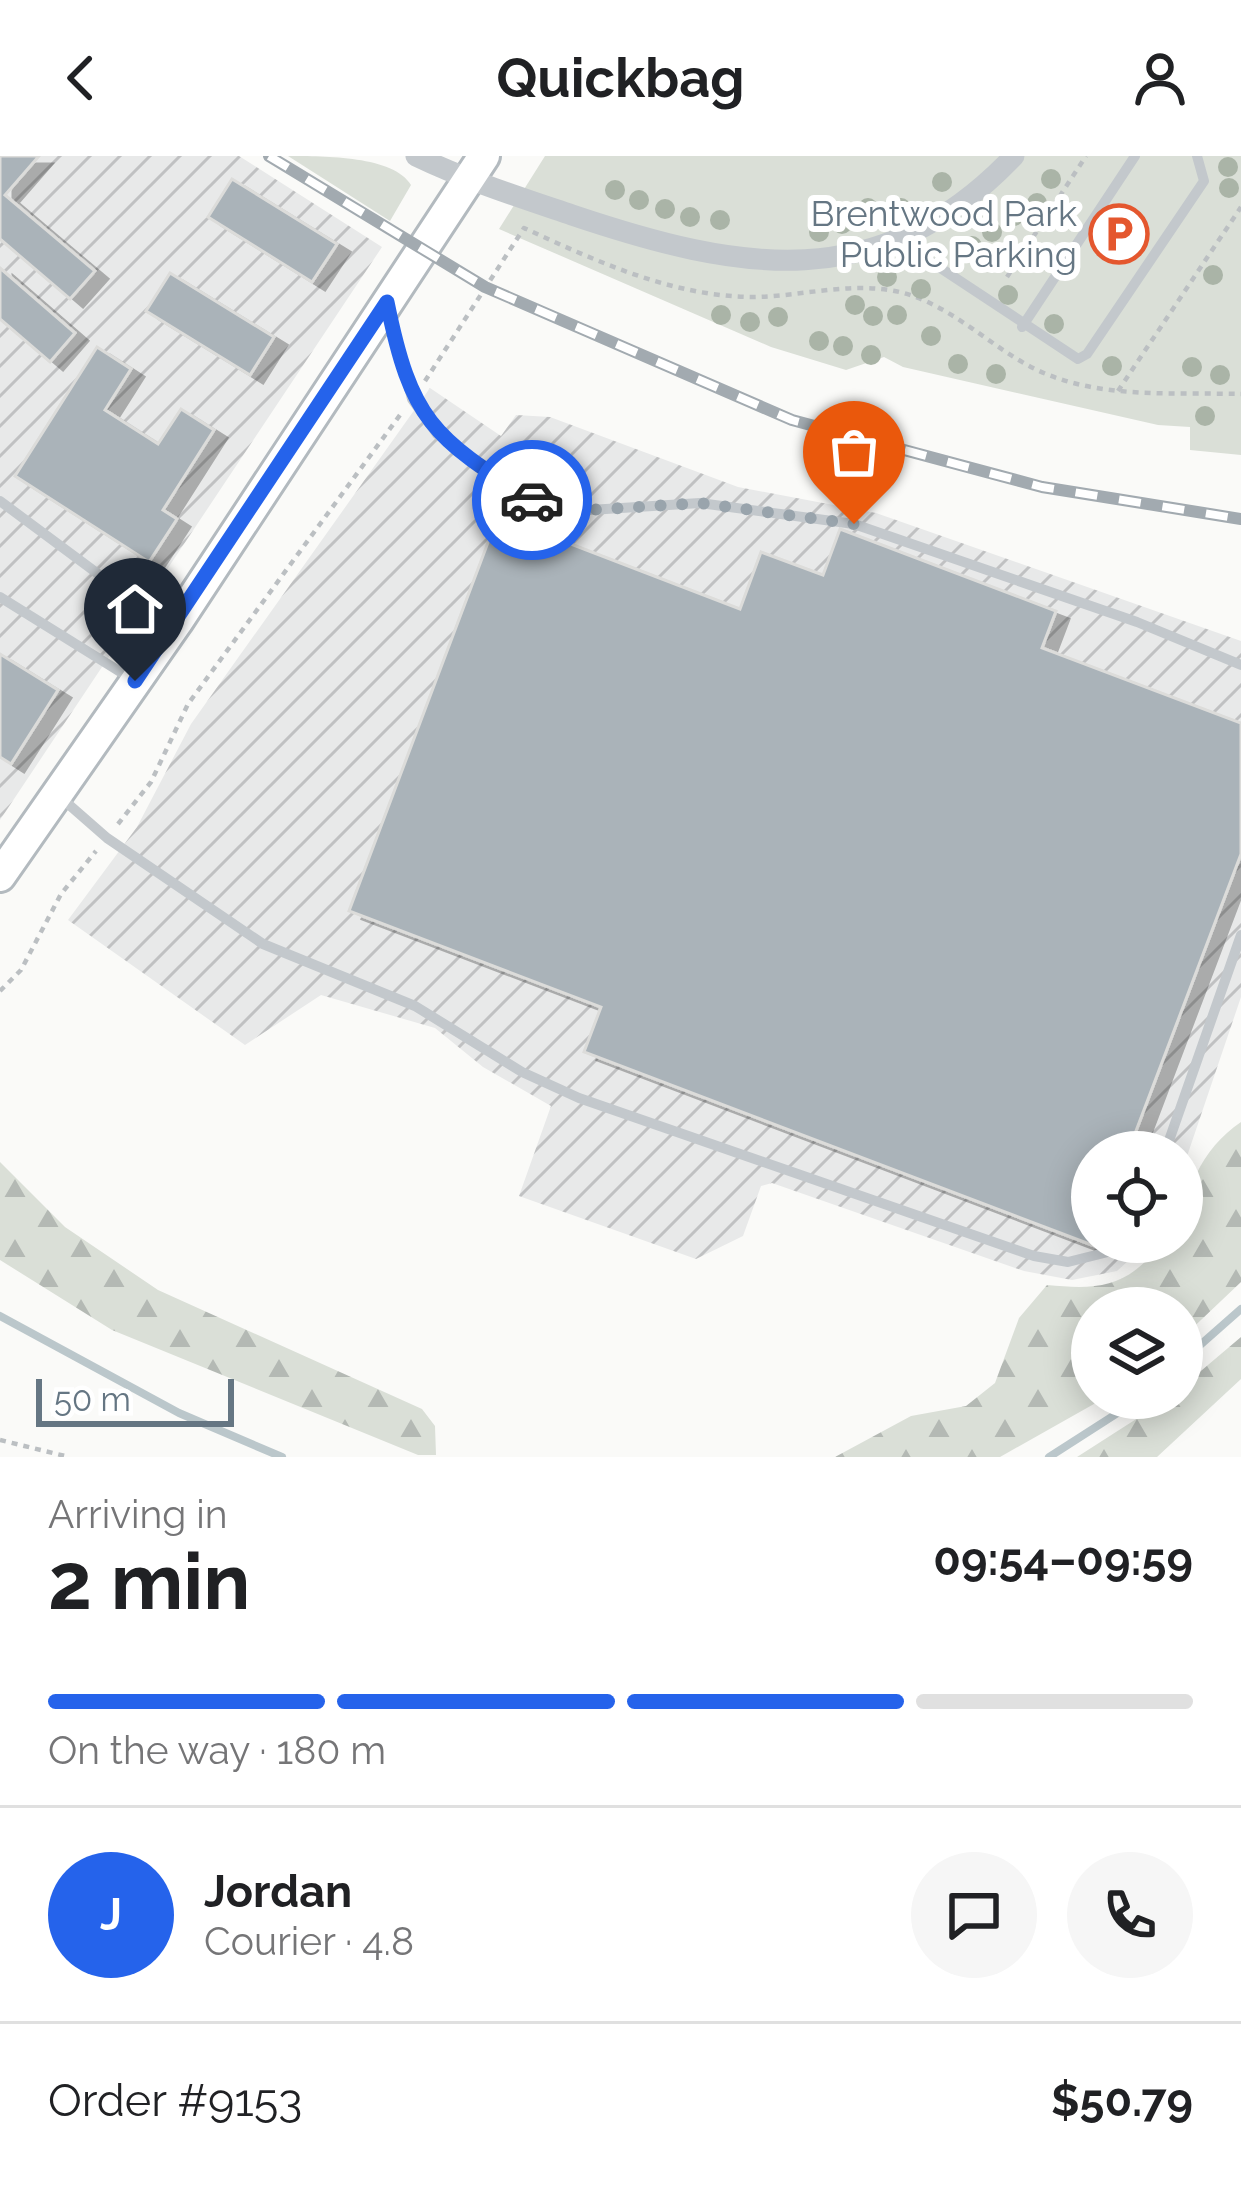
<!DOCTYPE html>
<meta charset="utf-8">
<style>
:root{--surface:#fff;--page:#f6f6f6;--text:#202124;--muted:#757577;--line:#e0e0e0;--accent:#2563eb}
body{margin:0;font-family:Raleway,sans-serif;background:var(--page);color:var(--text);height:100vh;display:flex;flex-direction:column;font-size:45px;white-space:nowrap}
*{box-sizing:border-box;margin:0}
p{font-size:39px;color:var(--muted)}
.icon{flex:none;width:66px;height:66px;fill:none;stroke:currentColor;stroke-width:2;stroke-linecap:round;stroke-linejoin:round}
.map{position:relative;height:1301px;overflow:hidden}
.drawer{display:flex;flex-direction:column;background:var(--surface);flex:1}
.drawer>*{flex:none}
.buttons{position:absolute;left:1071px;top:975px;display:grid;gap:24px}
.buttons a{display:grid;place-items:center;width:132px;height:132px;border-radius:50%;background:var(--surface);box-shadow:0 6px 30px #0003;font-size:60px}
.scale{position:absolute;left:36px;bottom:30px;width:198px;box-sizing:border-box;padding-left:12px;border:6px solid #657683;border-top:0;font-size:33px;line-height:42px;white-space:nowrap;color:#657683;-webkit-text-stroke:9px #fff;paint-order:stroke}
.pin{position:absolute;display:grid;place-items:center;width:102px;height:102px;color:#fff;margin:-123px -51px;border-radius:50% 50% 50% 0;rotate:-45deg;box-shadow:0 0 12px #0007}
.pin .icon{rotate:45deg}
.courier{position:absolute;display:grid;place-items:center;width:120px;height:120px;margin:-60px;border:9px solid #2563eb;border-radius:50%;background:#fff;color:#222;box-shadow:0 3px 15px #0007}
.head em{font-style:normal;font-weight:700}
.head div{display:flex;flex-direction:column-reverse}
.head{display:flex;align-items:center;justify-content:space-between;height:204px;padding:0 48px}
h1{font-size:78px;font-weight:700;line-height:90px}
.bar{display:grid;grid-template-columns:repeat(4,1fr);gap:18px 12px;align-content:center;height:144px;padding:0 48px}
.bar i{height:15px;border-radius:9px;background:var(--line)}
.bar .on{background:var(--accent)}
.bar p{grid-column:span 4}
.line{display:flex;align-items:center;gap:30px;padding:0 48px;border-top:3px solid var(--line)}
.line div{flex:1}
.round{display:grid;place-items:center;flex:none;width:126px;height:126px;border-radius:63px;background:var(--page)}
header{display:flex;justify-content:space-between;align-items:center;height:156px;padding:0 48px;background:var(--surface);font-size:54px;font-weight:700}
.map>svg:first-child{display:block}
.industrial{fill:url(#industrial-furrows)}
.forest{fill:url(#forest-firs)}
.green{fill:#dadfd7}
.lines{fill:none;stroke-linecap:round;stroke-linejoin:round}
.stream{stroke:#bbc7cb;stroke-width:8}
.building{fill:#aab3b9;stroke:#dcdcda;stroke-width:3;filter:url(#shadow)}
.secondary-casing{stroke:#b3babf;stroke-width:36}
.path{stroke:#bbbfc2;stroke-width:4.5;stroke-dasharray:6 6;stroke-linecap:butt}
.service{stroke:#c3c8cc;stroke-width:10}
.minor{stroke:#c3c8cc;stroke-width:21}
.secondary{stroke:#fff;stroke-width:30}
.rail-casing{stroke:#a2aab0;stroke-width:12}
.rail{stroke:#fff;stroke-width:8;stroke-dasharray:22;stroke-linecap:butt}
.tree{fill:#aab4a7}
.done{stroke:#99a4ac;stroke-width:12;stroke-dasharray:0 21.6}
.route{stroke:#2563eb;stroke-width:15}
.labels{text-anchor:middle;dominant-baseline:central;stroke-width:12;stroke-linejoin:round;paint-order:stroke}
.poi-label{font-size:36px;fill:#657683;stroke:#fff;text-anchor:end}
</style>
<header><svg class="icon" aria-label="back" viewBox="0 0 24 24"><path d="M15 5l-7 7 7 7"/></svg>Quickbag<svg class="icon" aria-label="person" viewBox="0 0 24 24"><circle cx="12" cy="8" r="4"/><path d="M4 21q1-7 8-7t8 7"/></svg></header>
<div class="map">
<svg width="1241" height="1301" viewBox="0 0 1241 1301">
<defs>
<pattern id="industrial-furrows" width="10" height="10" patternUnits="userSpaceOnUse" patternTransform="scale(3)"><rect width="10" height="10" fill="#e8e9e9"/><path d="M-1 1l2-2M0 10L10 0M9 11l2-2" fill="none" stroke="#c0c1c2"/></pattern>
<pattern id="forest-firs" width="22" height="20" patternUnits="userSpaceOnUse" patternTransform="scale(3)"><rect width="22" height="20" fill="#dadfd7"/><path d="M5 1l3.5 6h-7zM16 11l3.5 6h-7z" fill="#b4b9b4"/></pattern>
<filter id="shadow"><feDropShadow dx="13" dy="8" stdDeviation="0" flood-color="#0004"/></filter>
</defs>
<rect width="100%" height="100%" fill="#fafaf8"/>
<!-- industrial -->
<path class="industrial" d="M 0,0 L 239,0 L 382,91 L 0,664 Z
M 430,232 L 501,280 L 516,259 L 550,261 L 738,331 L 876,357 L 1241,485 L 1241,841 L 1182,1015 L 1182,996 L 1092,996 L 1092,1086 L 1149,1086 L 1117,1115 L 1072,1124 L 1024,1115 L 772,1027 L 761,1030 L 743,1080 L 696,1103 L 519,1040 L 551,950 L 483,911 L 435,872 L 321,839 L 245,889 L 68,764 L 137,671 L 191,568 Z"/>
<!-- forest -->
<path class="forest" d="M 1241,966 L 1241,1126 L 1182,1182 L 1182,1152 L 1092,1152 L 1092,1242 L 1101,1244 L 1000,1301 L 835,1301 L 911,1260 L 966,1250 L 995,1227 L 1019,1162 L 1047,1129 C 1099,1134 1128,1132 1162,1086 L 1182,1086 C 1182,1037 1201,993 1241,966 Z
M 0,1006 L 65,1071 L 158,1134 L 422,1253 L 435,1270 L 436,1299 L 418,1299 L 112,1174 L 0,1104 Z
M 1241,1181 L 1241,1223 L 1157,1301 L 1077,1301 L 1169,1242 L 1182,1242 L 1182,1231 Z"/>
<!-- green -->
<path class="green" d="M 288,0 C 325,0 394,0 411,29 L 390,65 Z
M 545,0 L 1241,0 L 1241,299 L 1190,294 L 1190,271 L 1158,269 L 903,211 L 884,201 L 846,214 L 771,191 L 499,73 Z"/>
<g class="lines">
<!-- stream -->
<path class="stream" d="M 0,1160 L 179,1257 L 282,1301
M 1182,1205 L 1241,1153
M 1049,1301 L 1141,1242"/>
</g>
<!-- building -->
<path class="building" d="M 0,0 L 39,0 L 5,39 L 95,115 L 70,143 L 0,83 Z
M 232,23 L 337,88 L 312,126 L 208,61 Z
M 0,112 L 75,177 L 50,206 L 0,163 Z
M 170,117 L 274,181 L 250,219 L 146,155 Z
M 97,191 L 131,213 L 105,254 L 158,288 L 181,253 L 214,274 L 163,354 L 177,363 L 149,406 L 15,320 Z
M 498,360 L 740,453 L 761,396 L 823,419 L 840,373 L 1056,455 L 1042,492 L 1241,567 L 1241,698 L 1128,996 L 1092,996 L 1092,1089 L 584,896 L 601,851 L 349,755 Z
M 0,498 L 58,534 L 11,608 L 0,601 Z"/>
<g class="lines">
<!-- secondary casing -->
<g class="secondary-casing">
<path id="secondary" d="M 0,720 L 177,466 L 484,0"/>
</g>
<!-- path -->
<path class="path" d="M 1007,121 L 1086,0
M 425,225 L 524,72 C 596,105 671,140 751,141 C 797,141 842,127 889,134 C 944,142 986,188 1033,212 C 1097,244 1172,236 1241,238
M 1118,235 L 1241,51
M 118,668 L 151,626 L 188,548 L 400,259
M 0,835 L 21,814 L 61,738 L 96,695
M 0,1284 L 69,1301"/>
<!-- service -->
<path class="service" d="M 898,84 L 1078,203 L 1087,198 L 1204,25 L 1197,0
M 389,155 L 412,243 L 437,278 L 535,345 L 590,354 L 700,347 L 854,368 L 1137,466 L 1241,509
M 1022,171 L 1135,0
M 0,345 L 113,429 L 174,464
M 0,441 L 135,525
M 59,640 L 107,682 L 263,788 L 415,850 L 522,916 L 579,942 L 1034,1100 L 1068,1106 L 1112,1095 L 1117,1086
M 1165,996 L 1241,779"/>
<!-- minor -->
<path class="minor" d="M 416,0 C 466,24 519,41 572,59 C 739,115 879,142 1014,0"/>
<!-- secondary -->
<use href="#secondary" class="secondary"/>
<!-- rail casing -->
<g class="rail-casing">
<path id="rail" d="M 269,0 L 485,131 L 792,264 L 1042,331 L 1241,363"/>
</g>
<!-- rail -->
<use href="#rail" class="rail"/>
</g>
<!-- trees -->
<g class="tree">
<circle cx="1228" cy="11" r="10"/>
<circle cx="1051" cy="23" r="10"/>
<circle cx="942" cy="26" r="10"/>
<circle cx="1229" cy="32" r="10"/>
<circle cx="615" cy="34" r="10"/>
<circle cx="639" cy="44" r="10"/>
<circle cx="1037" cy="47" r="10"/>
<circle cx="868" cy="52" r="10"/>
<circle cx="901" cy="52" r="10"/>
<circle cx="665" cy="53" r="10"/>
<circle cx="1014" cy="60" r="10"/>
<circle cx="690" cy="61" r="10"/>
<circle cx="720" cy="64" r="10"/>
<circle cx="842" cy="68" r="10"/>
<circle cx="819" cy="76" r="10"/>
<circle cx="992" cy="76" r="10"/>
<circle cx="972" cy="90" r="10"/>
<circle cx="996" cy="102" r="10"/>
<circle cx="1213" cy="119" r="10"/>
<circle cx="887" cy="121" r="10"/>
<circle cx="921" cy="133" r="10"/>
<circle cx="1008" cy="139" r="10"/>
<circle cx="855" cy="149" r="10"/>
<circle cx="721" cy="159" r="10"/>
<circle cx="897" cy="159" r="10"/>
<circle cx="873" cy="160" r="10"/>
<circle cx="778" cy="161" r="10"/>
<circle cx="750" cy="166" r="10"/>
<circle cx="1054" cy="168" r="10"/>
<circle cx="931" cy="180" r="10"/>
<circle cx="819" cy="185" r="10"/>
<circle cx="843" cy="190" r="10"/>
<circle cx="871" cy="199" r="10"/>
<circle cx="958" cy="208" r="10"/>
<circle cx="1112" cy="210" r="10"/>
<circle cx="1192" cy="211" r="10"/>
<circle cx="996" cy="218" r="10"/>
<circle cx="1220" cy="219" r="10"/>
<circle cx="1205" cy="260" r="10"/>
</g>
<g class="lines">
<!-- done -->
<path class="done" d="M 532,344 L 590,354 L 700,347 L 854,368"/>
<!-- route -->
<path class="route" d="M 135,525 L 387,146 C 411,264 432,281 532,344"/>
</g>
<!-- icons -->
<defs>
<g id="parking-ring" transform="scale(3)"><circle r="9.5" fill="#fff" stroke="#e4572e" stroke-width="1.5"/><path d="M-3.5-5.5H1a3.5 3.5 0 0 1 0 7H-1V5.5H-3.5ZM-1-3.4V-.6H.8a1.4 1.4 0 0 0 0-2.8Z" fill="#e4572e"/></g>
</defs>
<g fill-rule="evenodd">
<use href="#parking-ring" x="1119" y="78"/>
</g>
<g class="labels">
<!-- poi labels -->
<g class="poi-label">
<text x="1077" y="57">Brentwood Park<tspan x="1077" dy="41">Public Parking</tspan></text>
</g>
</g>
</svg>
<div class="buttons">
<a><svg class="icon" aria-label="locate" viewBox="0 0 24 24"><circle cx="12" cy="12" r="6"/><path d="M12 2v4M12 18v4M2 12h4M18 12h4"/></svg></a>
<a><svg class="icon" aria-label="layers" viewBox="0 0 24 24"><path d="M12 4l9 5-9 5-9-5zM3 14l9 5 9-5"/></svg></a>
</div>
<div class="scale">50 m</div>
<div class="pin" style="left:854px;top:368px;background:#ea580c"><svg class="icon" aria-label="bag" viewBox="0 0 24 24"><path d="M5 8h14l-1 12H6zM9 8a3 3 0 0 1 6 0"/></svg></div>
<div class="pin" style="left:135px;top:525px;background:#1f2937"><svg class="icon" aria-label="home" viewBox="0 0 24 24"><path d="M3 11l9-7 9 7M6 9v11h12V9"/></svg></div>
<div class="courier" style="left:532px;top:344px"><svg class="icon" aria-label="car" viewBox="0 0 24 24"><path d="M5 17H2v-5l4-1 3-4h7l3 4 3 1v5h-3M9 17h6M6 11h13"/><circle cx="7" cy="17" r="2"/><circle cx="17" cy="17" r="2"/></svg></div>
</div>
<section class="drawer">
<div class="head"><div><h1>2 min</h1><p>Arriving in</p></div><em>09:54–09:59</em></div>
<div class="bar"><i class="on"></i><i class="on"></i><i class="on"></i><i></i><p>On the way · 180 m</p></div>
<div class="line" style="height:216px"><b class="round" style="background:var(--accent);color:#fff">J</b><div><b>Jordan</b><p>Courier · 4.8</p></div><a class="round"><svg class="icon" aria-label="chat" viewBox="0 0 24 24"><path d="M4 5h16v11H9l-5 4z"/></svg></a><a class="round"><svg class="icon" aria-label="phone" viewBox="0 0 24 24"><path d="M5 4h4l2 5-3 2q2 4 5 5l2-3 5 2v4C11 20 4 13 5 4z"/></svg></a></div>
<div class="line" style="height:156px"><div>Order #9153</div><b>$50.79</b></div>
</section>
